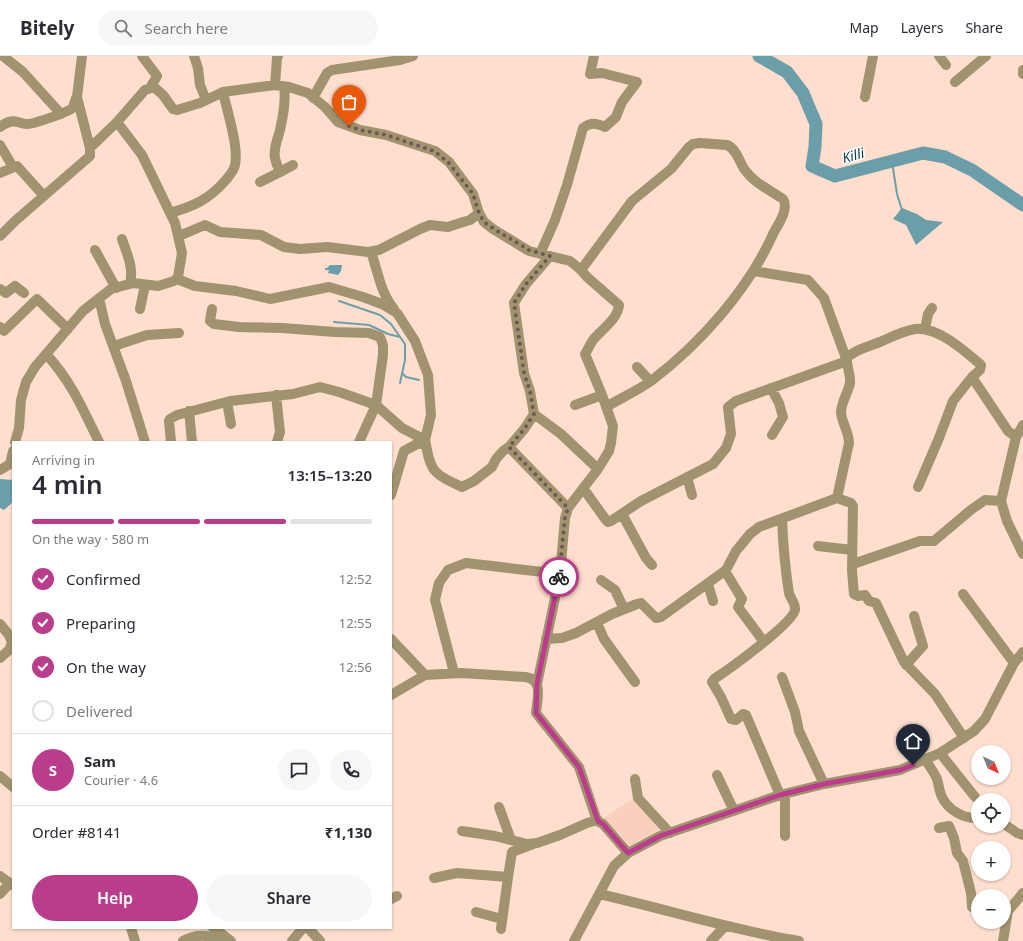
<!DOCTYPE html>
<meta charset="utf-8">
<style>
:root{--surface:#fff;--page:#f7f7f7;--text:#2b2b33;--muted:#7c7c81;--line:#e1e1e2;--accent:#ba3d8b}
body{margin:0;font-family:"Noto Sans",sans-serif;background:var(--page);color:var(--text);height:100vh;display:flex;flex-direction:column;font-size:15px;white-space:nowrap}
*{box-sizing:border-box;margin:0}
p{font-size:13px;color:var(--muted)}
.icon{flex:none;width:22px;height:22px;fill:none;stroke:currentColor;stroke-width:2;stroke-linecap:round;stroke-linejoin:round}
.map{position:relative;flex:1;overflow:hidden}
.details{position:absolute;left:12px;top:385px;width:380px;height:488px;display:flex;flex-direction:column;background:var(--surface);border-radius:0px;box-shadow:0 1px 3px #0004}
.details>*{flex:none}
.needle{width:26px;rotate:137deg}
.fabs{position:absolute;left:971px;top:689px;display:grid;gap:8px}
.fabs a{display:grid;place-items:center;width:40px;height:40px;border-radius:50%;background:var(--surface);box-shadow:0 1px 3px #0004;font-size:20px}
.pin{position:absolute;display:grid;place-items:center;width:34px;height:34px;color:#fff;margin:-41px -17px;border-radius:50% 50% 50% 0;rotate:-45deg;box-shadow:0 0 4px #0007}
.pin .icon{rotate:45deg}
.courier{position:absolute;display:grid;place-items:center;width:40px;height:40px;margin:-20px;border:3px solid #ba3d8b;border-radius:50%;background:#fff;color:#222;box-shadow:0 1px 5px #0007}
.headline em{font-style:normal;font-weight:600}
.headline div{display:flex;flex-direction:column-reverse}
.headline{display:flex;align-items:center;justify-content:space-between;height:68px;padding:0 20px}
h1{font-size:26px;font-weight:600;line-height:30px}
.bar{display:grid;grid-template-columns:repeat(4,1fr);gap:6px 4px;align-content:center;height:48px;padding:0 20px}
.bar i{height:5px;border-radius:3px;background:var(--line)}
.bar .selected{background:var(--accent)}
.bar p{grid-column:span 4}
.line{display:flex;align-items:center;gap:10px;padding:0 20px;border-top:1px solid var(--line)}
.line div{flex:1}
.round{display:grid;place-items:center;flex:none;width:42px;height:42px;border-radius:21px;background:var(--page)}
ol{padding:0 20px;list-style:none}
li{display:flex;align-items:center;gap:12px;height:44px}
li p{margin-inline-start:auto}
li .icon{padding:4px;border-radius:50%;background:var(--accent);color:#fff;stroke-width:4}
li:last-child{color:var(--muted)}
li i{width:22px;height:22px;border:2px solid var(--line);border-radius:50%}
.button{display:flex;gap:8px;margin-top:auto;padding:8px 20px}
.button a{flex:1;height:46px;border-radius:24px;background:var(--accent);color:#fff;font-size:16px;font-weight:600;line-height:46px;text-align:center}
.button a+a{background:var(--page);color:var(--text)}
header{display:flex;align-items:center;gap:24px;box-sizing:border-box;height:56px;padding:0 20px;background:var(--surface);border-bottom:1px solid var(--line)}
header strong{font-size:19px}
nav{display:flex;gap:22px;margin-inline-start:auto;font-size:14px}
.search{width:280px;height:36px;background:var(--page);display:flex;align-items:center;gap:10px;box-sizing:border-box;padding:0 14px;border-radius:22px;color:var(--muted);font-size:15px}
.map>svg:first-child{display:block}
.built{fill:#f9d0bd}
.water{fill:#6c9ea9}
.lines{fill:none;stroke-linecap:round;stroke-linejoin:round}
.stream{stroke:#6c9ea9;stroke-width:2}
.river{stroke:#6c9ea9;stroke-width:13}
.minor{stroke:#a1936f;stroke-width:10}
.done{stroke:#6c5951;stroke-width:4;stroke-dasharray:0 7.2}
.route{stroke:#ba3d8b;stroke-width:5}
.labels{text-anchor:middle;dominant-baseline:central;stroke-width:3;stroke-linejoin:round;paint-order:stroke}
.water-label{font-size:14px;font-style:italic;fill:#0b3b44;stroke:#fff}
</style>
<header>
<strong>Bitely</strong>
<div class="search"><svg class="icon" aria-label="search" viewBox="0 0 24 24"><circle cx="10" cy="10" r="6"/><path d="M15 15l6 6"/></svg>Search here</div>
<nav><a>Map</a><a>Layers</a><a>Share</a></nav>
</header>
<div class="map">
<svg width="1023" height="885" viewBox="0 0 1023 885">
<rect width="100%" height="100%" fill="#ffdece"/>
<!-- built -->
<path class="built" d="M 642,740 L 660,772 L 657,775 L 630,789 L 604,762 L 632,743 Z"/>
<!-- water -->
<path class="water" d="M 902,152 L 917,158 L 926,164 L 943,166 L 916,189 L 906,169 L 893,163 Z
M 330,209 L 342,209 L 341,215 L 338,219 L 328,217 L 329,214 L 325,214 L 325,212 L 327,212 Z
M 0,423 L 13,424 L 13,446 L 4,454 L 0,452 Z"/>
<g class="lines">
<!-- stream -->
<path class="stream" d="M 892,106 L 897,138 L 902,154
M 339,245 L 380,259 L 391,268 L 405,288 L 405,304 L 400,327
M 334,266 L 369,269 L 388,278 L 400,281
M 402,317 L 406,321 L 419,324
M 207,872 L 211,875"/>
<!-- river -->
<path class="river" d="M 759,0 L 787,16 L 803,37 L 816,68 L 815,91 L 812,110 L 835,120 L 923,97 L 945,101 L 972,114 L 1023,149"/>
<!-- minor -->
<path class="minor" d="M 3,0 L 23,16 L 61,58
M 142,0 L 157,20 L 150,32
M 194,0 L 198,12 L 200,29 L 206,44
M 939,0 L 946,9
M 1023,14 L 1023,18
M 955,26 L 986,0
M 275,29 L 289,31 L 308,37 L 325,51 L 338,66 L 360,74 L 386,79 L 435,95 L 449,106 L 473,138 L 479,157 L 484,166 L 493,173 L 529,195 L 570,205 L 581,214 L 587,221 L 619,249 C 618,263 601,274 593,284 C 590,288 588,294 585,298 L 602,339 L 613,370 L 611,387 L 609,395 L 598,413 L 568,452 L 565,462 L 560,518 L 537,628
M 284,31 C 286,43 283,61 280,74 C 278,83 273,92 275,102 C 276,107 278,112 280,116 L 293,109
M 865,41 L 873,0
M 313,42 L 327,17 L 332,14 L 400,4 L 413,0
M 0,71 C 5,67 11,64 18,66 C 21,67 23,68 27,68 C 34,68 69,56 74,51 L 73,51 L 76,42
M 0,89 L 13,111
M 90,92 L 117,66 L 145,34 L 154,31 L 163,39 L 173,53 L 177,54 L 200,47 L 223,36 L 275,29 L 277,2 L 278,0
M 0,117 L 17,110 L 44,140
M 260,126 L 280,116
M 170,157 C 194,150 208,144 225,125 C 229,120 234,115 235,109 C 239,91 227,55 223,36
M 0,180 L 15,165 L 90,100 L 90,92 L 77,41 L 82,0
M 179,180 L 205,169 L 220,176 L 261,179 L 284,191 L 300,193 L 327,191 L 368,196 L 379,194 L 420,173 L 430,169 L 448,171 L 460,167 L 470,164 L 479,157
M 122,183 C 127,198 134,212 130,228
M 95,194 L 116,232
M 371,196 C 378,215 380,236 394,253
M 540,198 L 555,164 L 567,129 L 583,72 C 591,66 596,67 605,71 L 616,61 L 622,46 L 637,26 L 602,17 L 590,18 L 594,0
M 581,214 L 632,145 L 671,113 L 689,91 L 693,88 L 700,87 L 727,89 C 737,93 739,106 745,114 C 754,127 770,134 783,143 C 789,153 779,167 774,176 C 749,233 700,288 651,325 C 637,335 621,342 606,351
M 177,223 L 195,230 L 236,235 L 270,243 L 329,231 L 363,241 L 382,248 L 397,257 L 415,285 L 428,319 L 431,359 L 425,384
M 0,233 L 6,237 L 15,230 L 24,237
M 99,242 L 105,268 L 126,325 L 145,386
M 140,253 L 145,229
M 212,253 L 210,265 L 214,268 L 239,271 L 282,272 L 335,276 L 369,277 L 380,281 L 383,289 L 383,299 L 376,349 L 359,386
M 0,271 L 4,275 L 37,243 L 68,273
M 925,273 L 928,258 L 932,252
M 114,290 L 147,279 L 179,277
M 46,298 C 71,325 83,353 99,386
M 637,311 L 650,325
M 771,332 L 779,347 L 783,361 L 772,379
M 276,339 L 280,376 L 277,386
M 227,346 L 231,368
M 575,349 L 602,339
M 189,355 L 192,386
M 534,358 L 561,378 L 598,413
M 1023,369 L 1016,381 L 1001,445 L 1007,465 L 1023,498
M 15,386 L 19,372 L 21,344 L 26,326 L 35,311 L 83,255 L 111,233 L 133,227 L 158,230 L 174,225 L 178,221 L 182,197 L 175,167 L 142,99 L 117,66
M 171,386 L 169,365 L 170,363 L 177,359 L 230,345 L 293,338 L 320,331 L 339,336 L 376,349 L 402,372 L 425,384 C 431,416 432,417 462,431 L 474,425 L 492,411 L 496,403 L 503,395 L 509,391 L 525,372 L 534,358 L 530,335 L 524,317 L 514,247 L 526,228 L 550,200
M 509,391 L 568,452
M 0,414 L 10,408 L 13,395
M 687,421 L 692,439
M 918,431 L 939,382 L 953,345 L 972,321
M 583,432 L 606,464 L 608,466 L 611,465 L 641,445 L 713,408 L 726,392 L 731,378 L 728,351 L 736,345 L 847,305 L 824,242 L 808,224 L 754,215
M 391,439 L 404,395 L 417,388 L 426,388
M 622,458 L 646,502 L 652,509
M 818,490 L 852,494
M 853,508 L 920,485 L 934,485 L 972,453 L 985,444 L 1001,445
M 725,515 L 742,543 L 738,551 L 764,586
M 601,524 L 615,534 L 624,553
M 708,528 L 713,545
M 963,538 L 1014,607
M 597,567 L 604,583 L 635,626
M 0,568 L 9,579 L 12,587 L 9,594 L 0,602
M 391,583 L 425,619
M 546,583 L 562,582 L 576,577 L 612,558 L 637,548 L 641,547 L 656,562 L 661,561 L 726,514 L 736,495 L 750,478 L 759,471 L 837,442
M 906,609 L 923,590 L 914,560
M 454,617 L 435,544 L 439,527 L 448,514 L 466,507 L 560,518
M 782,621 L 795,656 L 799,675 L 824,728
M 391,639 L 425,619 L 461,617 L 525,621 C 544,623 537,643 536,657 L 579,711 L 597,765 L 603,768 L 628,797
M 964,682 L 935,638 L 904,606 L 876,547 L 869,545 L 865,539 L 858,540 L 854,538 L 852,515 L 853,450 L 851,447 L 837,442 L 849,387 C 849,376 842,367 841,357 C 841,346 848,337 850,327 C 851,318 846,310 847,302 C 854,294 870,290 880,286 C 891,281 903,275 915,273 C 937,270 965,295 981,309 L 980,314 L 972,321 L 1008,375 L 1016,381
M 940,697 L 975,741
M 926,704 C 929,710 934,716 937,723 C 939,729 939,735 942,741 C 948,754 964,763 978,762
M 717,719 L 734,755
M 0,720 L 13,731
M 635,723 L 638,742 L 670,777
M 785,738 L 785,780
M 780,739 L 746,659 L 743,658 L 736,664 L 731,663 L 721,641 L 712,626 L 714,623 C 728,614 792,568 795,554 C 796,548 790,542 789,537 C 785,512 783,488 782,463
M 499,751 L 511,784
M 1004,768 L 1017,777 L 1023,779
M 939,772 L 949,770 L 954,782 L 957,797 L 963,805 L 971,837 L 972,851 L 978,853
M 462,775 L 495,780 L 527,788 L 537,787 L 560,779 L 587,767 L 598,764
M 0,820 L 10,827
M 434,822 L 457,817 L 508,821 L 512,796 L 533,788
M 0,838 L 10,827 L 13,829
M 599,838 C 666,853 731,874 799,885
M 391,843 L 397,840
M 476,856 L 502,863
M 131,872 L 135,885
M 214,872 L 231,885
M 308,872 L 320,885
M 501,873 L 508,821
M 183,885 C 196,878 208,878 220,885
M 292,885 L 303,872
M 574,885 L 614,810 L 628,797 L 660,780 L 780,739 L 824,728 L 900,714 L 940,697 L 974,675 L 985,663 L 1014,607 L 1023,596
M 711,885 L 725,870
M 1003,885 L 1008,855 L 1023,837"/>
</g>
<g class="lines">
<!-- done -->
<path class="done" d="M 349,70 L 360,74 L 386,79 L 434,95 L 448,106 L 473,138 L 479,157 L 484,166 L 494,173 L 529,194 L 550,200 L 526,228 L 514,247 L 524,317 L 530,335 L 534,358 L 525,372 L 509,391 L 568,452 L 565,462 L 559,521"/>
<!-- route -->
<path class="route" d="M 559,521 L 537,628 L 536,657 L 579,711 L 598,765 L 603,768 L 628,797 L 660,780 L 780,739 L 824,728 L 900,714 L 913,709"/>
</g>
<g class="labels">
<!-- water labels -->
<g class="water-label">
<text transform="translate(853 99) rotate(-15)">Killi</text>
</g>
</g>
</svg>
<div class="fabs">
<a><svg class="needle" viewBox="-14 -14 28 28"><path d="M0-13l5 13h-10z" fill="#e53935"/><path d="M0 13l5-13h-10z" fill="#7c7c81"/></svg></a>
<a><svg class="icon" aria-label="locate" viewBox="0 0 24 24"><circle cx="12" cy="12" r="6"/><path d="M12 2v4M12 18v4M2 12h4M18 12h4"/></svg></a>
<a>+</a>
<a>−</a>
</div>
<div class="pin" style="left:349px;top:70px;background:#ea580c"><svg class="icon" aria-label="bag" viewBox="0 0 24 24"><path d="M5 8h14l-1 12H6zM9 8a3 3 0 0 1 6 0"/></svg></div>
<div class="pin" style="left:913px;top:709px;background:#1f2937"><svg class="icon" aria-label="home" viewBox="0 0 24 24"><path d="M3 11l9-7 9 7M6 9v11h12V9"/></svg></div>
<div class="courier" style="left:559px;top:521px"><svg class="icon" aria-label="bike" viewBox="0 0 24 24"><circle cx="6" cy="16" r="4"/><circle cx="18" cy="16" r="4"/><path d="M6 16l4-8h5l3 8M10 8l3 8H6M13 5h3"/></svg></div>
<section class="details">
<div class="headline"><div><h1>4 min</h1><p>Arriving in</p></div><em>13:15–13:20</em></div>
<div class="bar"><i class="selected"></i><i class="selected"></i><i class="selected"></i><i></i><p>On the way · 580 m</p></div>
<ol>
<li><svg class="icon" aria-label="check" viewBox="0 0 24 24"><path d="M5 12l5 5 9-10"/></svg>Confirmed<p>12:52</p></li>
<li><svg class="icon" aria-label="check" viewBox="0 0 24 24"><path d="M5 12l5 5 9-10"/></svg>Preparing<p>12:55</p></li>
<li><svg class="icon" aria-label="check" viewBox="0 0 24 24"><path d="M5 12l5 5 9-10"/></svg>On the way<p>12:56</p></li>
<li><i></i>Delivered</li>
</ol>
<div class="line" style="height:72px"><b class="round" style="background:var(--accent);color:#fff">S</b><div><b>Sam</b><p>Courier · 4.6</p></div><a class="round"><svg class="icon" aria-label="chat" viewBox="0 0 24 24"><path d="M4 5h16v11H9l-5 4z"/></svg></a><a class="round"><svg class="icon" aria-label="phone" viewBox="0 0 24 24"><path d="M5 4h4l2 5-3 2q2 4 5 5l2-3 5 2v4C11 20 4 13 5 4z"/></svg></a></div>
<div class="line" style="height:52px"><div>Order #8141</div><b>₹1,130</b></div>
<div class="button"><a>Help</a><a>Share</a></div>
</section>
</div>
